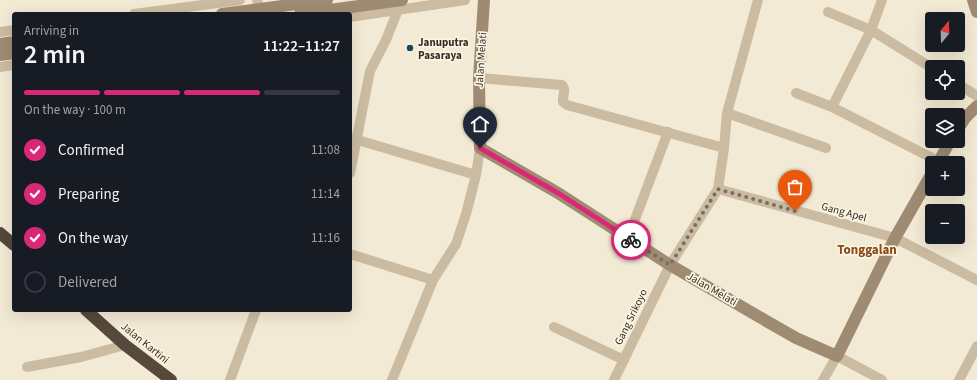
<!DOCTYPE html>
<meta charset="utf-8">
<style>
:root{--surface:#171b24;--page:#20242c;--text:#f1f3f6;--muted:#9ea1a6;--line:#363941;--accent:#db2777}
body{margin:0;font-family:"Source Sans 3",sans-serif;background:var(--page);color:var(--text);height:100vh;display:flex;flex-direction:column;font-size:15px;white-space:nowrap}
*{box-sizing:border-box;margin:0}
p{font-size:13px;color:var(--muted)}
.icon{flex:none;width:22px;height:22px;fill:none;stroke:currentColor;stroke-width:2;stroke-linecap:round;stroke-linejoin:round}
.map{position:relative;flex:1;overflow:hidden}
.side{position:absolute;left:12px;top:12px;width:340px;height:300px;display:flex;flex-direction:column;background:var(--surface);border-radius:4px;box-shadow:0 4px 16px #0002}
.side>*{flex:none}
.needle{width:26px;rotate:19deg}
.buttons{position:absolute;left:925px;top:12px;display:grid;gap:8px}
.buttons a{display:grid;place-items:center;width:40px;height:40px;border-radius:4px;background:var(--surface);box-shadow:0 4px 16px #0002;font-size:20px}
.pin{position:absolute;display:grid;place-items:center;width:34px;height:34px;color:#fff;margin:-41px -17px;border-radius:50% 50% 50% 0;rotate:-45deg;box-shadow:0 0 4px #0007}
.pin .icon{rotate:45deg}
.courier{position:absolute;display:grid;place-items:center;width:40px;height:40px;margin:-20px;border:3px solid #db2777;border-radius:50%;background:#fff;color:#222;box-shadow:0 1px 5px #0007}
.headline em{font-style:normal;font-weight:600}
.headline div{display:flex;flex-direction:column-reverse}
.headline{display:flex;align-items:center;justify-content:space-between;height:68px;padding:0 12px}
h1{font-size:26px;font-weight:600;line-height:30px}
.bar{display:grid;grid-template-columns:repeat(4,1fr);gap:6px 4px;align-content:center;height:48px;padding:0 12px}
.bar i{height:5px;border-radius:3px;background:var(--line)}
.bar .selected{background:var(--accent)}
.bar p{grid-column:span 4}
ol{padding:0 12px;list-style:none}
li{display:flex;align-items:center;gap:12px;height:44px}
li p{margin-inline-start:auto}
li .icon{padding:4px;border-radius:50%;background:var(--accent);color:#fff;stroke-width:4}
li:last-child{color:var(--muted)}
li i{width:22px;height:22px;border:2px solid var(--line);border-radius:50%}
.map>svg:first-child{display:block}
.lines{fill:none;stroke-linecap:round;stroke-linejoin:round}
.street{stroke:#cbbca1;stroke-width:10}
.secondary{stroke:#9f8b72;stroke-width:12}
.highway{stroke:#56483a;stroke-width:12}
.done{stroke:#786e62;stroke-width:4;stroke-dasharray:0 7.2}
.route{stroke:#db2777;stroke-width:5}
.poi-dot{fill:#174859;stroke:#faf4e1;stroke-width:1.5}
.labels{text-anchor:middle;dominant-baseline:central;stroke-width:3.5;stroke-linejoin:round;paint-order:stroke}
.poi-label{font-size:11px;font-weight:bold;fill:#352c24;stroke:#faf4e1;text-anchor:start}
.street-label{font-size:11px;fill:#352c24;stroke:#faf4e1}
.quarter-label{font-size:13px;font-weight:bold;fill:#8a4917;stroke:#faf4e1}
</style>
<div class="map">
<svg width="977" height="380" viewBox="0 0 977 380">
<rect width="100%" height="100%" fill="#f3ead5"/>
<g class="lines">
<!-- street -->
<path class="street" d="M 257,0 L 261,14
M 828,12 L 871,30 L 932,68
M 134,14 L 240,0
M 350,17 L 465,0
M 0,32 L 14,30
M 0,67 L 14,65
M 479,78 L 562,85 C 567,90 562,96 563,102 L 567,105 L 724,148 L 727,113 L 758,0
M 958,84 L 977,96
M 796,93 L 832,107 L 938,161
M 832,107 L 871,30 L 882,0
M 727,113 L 826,148
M 351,138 L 476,175
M 350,173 L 370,71 L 386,40 L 398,10
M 718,189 L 895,238 L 977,280
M 628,238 L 668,132
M 350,254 L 433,280
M 554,327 L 624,360
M 27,367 L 81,357 L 125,345
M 230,380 L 256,310
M 392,380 L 433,280 L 456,244 L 466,214 L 476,175 L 480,148
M 614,380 L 670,265 L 718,189 L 724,148
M 823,380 L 837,356 L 882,380
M 959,380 L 977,346"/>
<!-- secondary -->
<path class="secondary" d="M 484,0 L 479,78 L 480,148 L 558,193 L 670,265 L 768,322 L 796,338 L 837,356 L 895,238 L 932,173
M 973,0 L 977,12
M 222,14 L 327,0
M 300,14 L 402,0
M 0,44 L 14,42
M 0,55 L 14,53
M 958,129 L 965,118 L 977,106
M 938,163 L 950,141"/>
<!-- highway -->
<path class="highway" d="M 0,233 L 14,245
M 86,310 L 125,345 L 171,380"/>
</g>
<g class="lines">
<!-- done -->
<path class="done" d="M 631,240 L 670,265 L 718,189 L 795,211"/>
<!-- route -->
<path class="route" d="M 480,148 L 558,193 L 631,240"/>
</g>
<!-- markers -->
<circle class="poi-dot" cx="410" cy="48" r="4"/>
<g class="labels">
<!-- poi labels -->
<g class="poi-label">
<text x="418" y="42">Januputra<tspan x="418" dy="13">Pasaraya</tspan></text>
</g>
<!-- street labels -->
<g class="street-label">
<text transform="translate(481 60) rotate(-86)">Jalan Melati</text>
<text transform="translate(844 212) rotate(15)">Gang Apel</text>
<text transform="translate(712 289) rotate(30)">Jalan Melati</text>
<text transform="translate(631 317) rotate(-64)">Gang Srikoyo</text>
<text transform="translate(145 343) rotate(39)">Jalan Kartini</text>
</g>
<!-- quarter labels -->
<g class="quarter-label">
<text x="867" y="250">Tonggalan</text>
</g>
</g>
</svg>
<div class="buttons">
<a><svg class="needle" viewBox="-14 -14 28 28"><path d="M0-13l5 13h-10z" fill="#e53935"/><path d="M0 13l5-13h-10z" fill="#9ea1a6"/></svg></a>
<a><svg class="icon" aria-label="locate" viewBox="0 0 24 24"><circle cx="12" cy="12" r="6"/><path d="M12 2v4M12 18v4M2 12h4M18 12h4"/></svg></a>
<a><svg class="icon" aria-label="layers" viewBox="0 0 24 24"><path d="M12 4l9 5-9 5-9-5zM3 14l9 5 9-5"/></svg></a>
<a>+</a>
<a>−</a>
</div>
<div class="pin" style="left:795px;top:211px;background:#ea580c"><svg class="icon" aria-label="bag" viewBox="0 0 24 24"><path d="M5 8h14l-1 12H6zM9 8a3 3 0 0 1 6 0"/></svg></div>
<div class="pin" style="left:480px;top:148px;background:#1f2937"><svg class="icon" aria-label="home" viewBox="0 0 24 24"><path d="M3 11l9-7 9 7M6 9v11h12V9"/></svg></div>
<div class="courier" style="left:631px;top:240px"><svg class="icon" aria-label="bike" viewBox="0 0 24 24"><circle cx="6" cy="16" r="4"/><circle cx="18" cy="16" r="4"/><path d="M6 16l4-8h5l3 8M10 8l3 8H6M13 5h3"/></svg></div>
<section class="side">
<div class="headline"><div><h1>2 min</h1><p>Arriving in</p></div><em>11:22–11:27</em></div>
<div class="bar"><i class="selected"></i><i class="selected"></i><i class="selected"></i><i></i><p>On the way · 100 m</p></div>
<ol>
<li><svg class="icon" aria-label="check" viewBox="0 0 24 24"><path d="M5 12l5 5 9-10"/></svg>Confirmed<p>11:08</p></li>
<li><svg class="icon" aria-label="check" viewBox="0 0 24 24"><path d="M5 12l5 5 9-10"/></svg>Preparing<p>11:14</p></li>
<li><svg class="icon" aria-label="check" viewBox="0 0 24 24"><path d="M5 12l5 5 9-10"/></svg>On the way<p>11:16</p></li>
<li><i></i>Delivered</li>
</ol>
</section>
</div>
